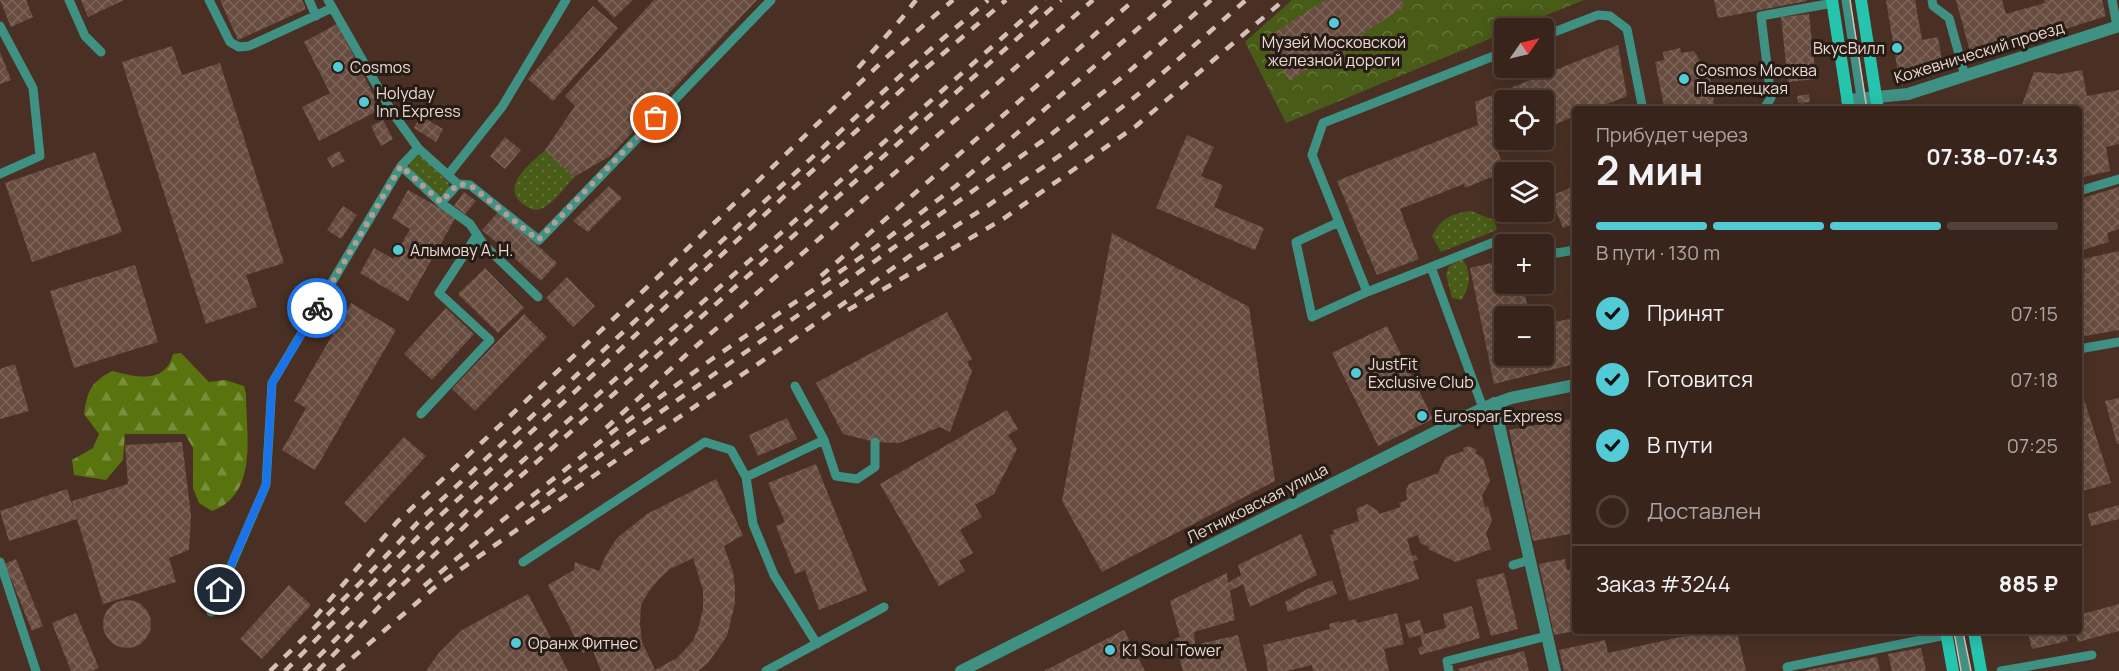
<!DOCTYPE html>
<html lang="ru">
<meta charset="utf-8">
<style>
:root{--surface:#38241b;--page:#433028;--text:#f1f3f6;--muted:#aba4a3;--line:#52413a;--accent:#52cbd7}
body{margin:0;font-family:Manrope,sans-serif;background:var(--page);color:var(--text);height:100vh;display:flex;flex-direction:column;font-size:22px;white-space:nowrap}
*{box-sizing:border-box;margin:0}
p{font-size:20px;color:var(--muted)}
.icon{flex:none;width:33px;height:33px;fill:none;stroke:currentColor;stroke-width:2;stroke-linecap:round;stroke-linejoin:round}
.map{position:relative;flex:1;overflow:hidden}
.side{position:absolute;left:1572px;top:106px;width:510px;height:528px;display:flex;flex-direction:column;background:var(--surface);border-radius:6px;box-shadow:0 3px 15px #0003,0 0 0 2px var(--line)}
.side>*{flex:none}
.needle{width:39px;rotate:56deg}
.tools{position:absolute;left:1494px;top:18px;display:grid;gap:12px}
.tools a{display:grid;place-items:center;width:60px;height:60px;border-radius:6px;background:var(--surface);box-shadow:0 3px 15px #0003,0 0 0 2px var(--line);font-size:30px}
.pin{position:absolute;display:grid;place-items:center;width:51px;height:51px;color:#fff;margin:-26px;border:3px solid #fff;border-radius:50%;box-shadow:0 2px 6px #0007}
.courier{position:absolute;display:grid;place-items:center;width:60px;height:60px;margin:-30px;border:4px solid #1a73e8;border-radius:50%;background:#fff;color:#222;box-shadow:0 2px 8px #0007}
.headline em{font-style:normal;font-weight:700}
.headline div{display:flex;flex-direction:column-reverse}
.headline{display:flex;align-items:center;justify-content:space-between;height:102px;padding:0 24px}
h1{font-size:39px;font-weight:700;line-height:45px}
.bar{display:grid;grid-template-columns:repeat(4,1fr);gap:9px 6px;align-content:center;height:72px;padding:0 24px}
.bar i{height:8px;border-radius:4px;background:var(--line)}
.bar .on{background:var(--accent)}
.bar p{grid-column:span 4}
.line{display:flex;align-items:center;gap:15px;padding:0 24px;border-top:2px solid var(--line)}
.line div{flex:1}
ol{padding:0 24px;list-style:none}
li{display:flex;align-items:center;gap:18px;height:66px}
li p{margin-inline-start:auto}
li .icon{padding:6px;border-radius:50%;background:var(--accent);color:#111;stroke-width:4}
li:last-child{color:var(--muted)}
li i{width:33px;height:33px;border:3px solid var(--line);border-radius:50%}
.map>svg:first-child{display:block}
.grass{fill:url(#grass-dots)}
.forest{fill:url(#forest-firs)}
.park{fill:url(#park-crowns)}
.building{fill:url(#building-cross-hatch);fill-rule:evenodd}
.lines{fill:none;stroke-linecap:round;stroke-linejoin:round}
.service{stroke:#3e9183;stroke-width:9}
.minor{stroke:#3e9183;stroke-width:12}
.secondary{stroke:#26c3ad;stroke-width:12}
.tram{stroke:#d3c1b8;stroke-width:1.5}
.rail{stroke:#d3c1b8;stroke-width:4.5;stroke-dasharray:10 10;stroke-linecap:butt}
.done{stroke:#b29e94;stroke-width:6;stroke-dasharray:0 10.8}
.route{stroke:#1a73e8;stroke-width:8}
.poi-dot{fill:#52cbd7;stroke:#271b16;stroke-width:2}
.labels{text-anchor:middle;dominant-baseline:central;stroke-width:6;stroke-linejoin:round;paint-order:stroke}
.poi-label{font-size:16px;fill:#ead9d1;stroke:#271b16;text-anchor:start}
.street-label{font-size:16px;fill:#ead9d1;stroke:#271b16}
</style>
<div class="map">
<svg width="2119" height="671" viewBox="0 0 2119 671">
<defs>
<pattern id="grass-dots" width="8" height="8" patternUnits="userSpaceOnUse" patternTransform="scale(1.5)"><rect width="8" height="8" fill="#485c18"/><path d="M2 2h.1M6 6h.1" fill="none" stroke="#637339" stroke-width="1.8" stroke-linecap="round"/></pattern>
<pattern id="forest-firs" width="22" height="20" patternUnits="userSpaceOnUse" patternTransform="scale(1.5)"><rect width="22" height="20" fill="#59740e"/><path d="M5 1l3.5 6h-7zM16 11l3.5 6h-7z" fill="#798e3b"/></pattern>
<pattern id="park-crowns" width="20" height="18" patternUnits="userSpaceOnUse" patternTransform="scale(1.5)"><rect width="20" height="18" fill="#485c18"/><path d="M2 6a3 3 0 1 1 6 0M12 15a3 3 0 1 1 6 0" fill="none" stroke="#637339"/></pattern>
<pattern id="building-cross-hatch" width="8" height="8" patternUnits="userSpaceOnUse" patternTransform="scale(1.5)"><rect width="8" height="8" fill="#674c3f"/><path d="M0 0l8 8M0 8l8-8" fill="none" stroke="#7d655a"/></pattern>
</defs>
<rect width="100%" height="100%" fill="#4a3024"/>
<!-- grass -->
<path class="grass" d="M 545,150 L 574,177 C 565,187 555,202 543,208 C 537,211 531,210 526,206 C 497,188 530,164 545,150 Z
M 416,155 L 422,157 L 449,183 L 449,188 L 442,195 L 438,195 L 410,168 L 408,163 Z
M 1471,211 L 1494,220 L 1497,230 L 1441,252 L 1432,236 C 1442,218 1450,214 1471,211 Z
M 1463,259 C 1472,276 1470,284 1462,300 L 1452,298 L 1446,274 L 1449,266 Z"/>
<!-- forest -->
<path class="forest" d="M 181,353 L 209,382 L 225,380 L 244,386 L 246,394 C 246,434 259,494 212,511 L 199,503 L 193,488 L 193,448 L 185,434 L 125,434 L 123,460 L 106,480 L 74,475 L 72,460 L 93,448 L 99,434 L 84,414 C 88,390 90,383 112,371 C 129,375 154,383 167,367 C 170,364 172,358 173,354 Z"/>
<!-- park -->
<path class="park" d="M 1292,0 L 1584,0 L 1515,28 L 1504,28 L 1504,33 L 1286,123 L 1245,42 Z"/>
<!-- building -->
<path class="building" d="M 0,0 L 26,0 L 33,17 L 11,27 Z
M 81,0 L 124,0 L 88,17 Z
M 220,0 L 302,0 L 306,9 L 238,40 Z
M 597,0 L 633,0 L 614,18 Z
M 654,0 L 757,0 L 610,156 L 574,177 L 545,150 L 575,106 L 565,96 Z
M 1325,0 L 1401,0 L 1405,6 L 1343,47 L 1346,53 L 1313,66 L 1290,81 L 1263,40 Z
M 1714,0 L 1807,0 L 1807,1 L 1718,18 Z
M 1886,0 L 1915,0 L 1922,40 L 1938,37 L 1942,61 L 1914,71 L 1898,73 Z
M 1956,0 L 2002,0 L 2006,14 L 2045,3 L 2044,0 L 2102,0 L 2106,16 L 1972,59 Z
M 593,6 L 618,28 L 553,101 L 528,79 Z
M 1809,14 L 1816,79 L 1788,82 L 1781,17 Z
M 337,24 L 381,109 L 319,141 L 302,107 L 330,93 L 304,42 Z
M 1618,45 L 1627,96 L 1592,110 L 1575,110 L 1575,116 L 1544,129 L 1544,100 L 1504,100 L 1504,140 L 1517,140 L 1496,148 L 1506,171 L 1465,188 L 1464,184 L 1400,209 L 1419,259 L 1377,275 L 1337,181 L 1478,125 L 1475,102 Z
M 172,46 L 182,75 L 220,63 L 284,263 L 246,275 L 257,307 L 206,324 L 122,62 Z
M 1680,48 L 1681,53 L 1694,51 L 1707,72 L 1713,86 L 1714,110 L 1665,110 L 1655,62 L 1664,60 L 1663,52 Z
M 0,52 L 11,80 L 0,84 Z
M 2082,70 L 2087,96 L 2119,90 L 2119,144 L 2106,147 L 2110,171 L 2079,178 L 2079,110 L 2005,108 L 2022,105 L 2034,72 L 2060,74 Z
M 1809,94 L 1810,102 L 1798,103 L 1797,96 Z
M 421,116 L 443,129 L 436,142 L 414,128 Z
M 383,120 L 393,139 L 381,146 L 371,126 Z
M 1187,135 L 1214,147 L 1201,176 L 1223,185 L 1214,207 L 1264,228 L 1255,250 L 1156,208 Z
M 505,137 L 521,150 L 505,169 L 490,156 Z
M 339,151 L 345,161 L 332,168 L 327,158 Z
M 95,152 L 122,232 L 32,262 L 5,183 Z
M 609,186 L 622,198 L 588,232 L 573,221 Z
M 1575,186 L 1575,223 L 1563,228 L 1550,196 Z
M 2119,187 L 2119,229 L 2107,233 L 2109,242 L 2079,251 L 2079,199 Z
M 408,190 L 456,217 L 408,301 L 360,273 L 374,248 L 393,259 L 410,229 L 392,218 Z
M 464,192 L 476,201 L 465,214 L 454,206 Z
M 343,206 L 357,215 L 341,239 L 327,230 Z
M 499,211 L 557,263 L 541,281 L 482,230 Z
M 1112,233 L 1249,307 L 1275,481 L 1102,572 L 1062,501 Z
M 2119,251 L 2119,330 L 2079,337 L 2079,274 L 2085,273 L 2083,259 Z
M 1504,260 L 1504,284 L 1522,284 L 1530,316 L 1504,316 L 1504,356 L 1544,356 L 1544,324 L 1575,318 L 1575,364 L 1494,384 L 1470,268 Z
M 135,265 L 158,342 L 74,368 L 50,291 Z
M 485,268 L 524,308 L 498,333 L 458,294 Z
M 567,277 L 595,306 L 573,327 L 546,298 Z
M 351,303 L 396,330 L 315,470 L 282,450 L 306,408 L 294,401 Z
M 446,308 L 474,334 L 432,380 L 404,354 Z
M 947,312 L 972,359 L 967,362 L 972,371 L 950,432 L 940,427 L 899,443 L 875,442 L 843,434 L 816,383 Z
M 524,314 L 547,337 L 475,411 L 452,389 Z
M 1387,326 L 1433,419 L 1378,446 L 1332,353 Z
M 15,364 L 29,411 L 0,419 L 0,369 Z
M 2079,384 L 2111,483 L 2079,492 Z
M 2119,398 L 2119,444 L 2117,444 L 2105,401 Z
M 1007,410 L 1018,429 L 1008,435 L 1017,449 L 994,494 L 975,505 L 982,517 L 960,530 L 973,553 L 959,561 L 965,571 L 939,586 L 880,484 Z
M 787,418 L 797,439 L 758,456 L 749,435 Z
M 1575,418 L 1575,533 L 1533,541 L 1509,430 Z
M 404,437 L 426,456 L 365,523 L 344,503 Z
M 182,442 L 191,516 L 189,550 L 169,558 L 176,582 L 103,604 L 77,519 L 9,541 L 0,511 L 67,489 L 74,510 L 72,501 L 128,484 L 125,445 Z
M 1469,446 L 1477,450 L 1475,453 L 1483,458 L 1490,481 L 1482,496 L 1485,508 L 1488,506 L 1492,521 L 1486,533 L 1491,549 L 1456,562 L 1428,549 L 1429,547 L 1420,543 L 1418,535 L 1407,539 L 1412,556 L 1416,555 L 1418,560 L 1413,561 L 1419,579 L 1349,601 L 1330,535 L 1334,534 L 1333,530 L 1359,521 L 1356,509 L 1367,504 L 1378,511 L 1379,514 L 1401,507 L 1399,503 L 1407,500 L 1406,490 L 1409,484 L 1438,473 L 1446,457 L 1464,451 L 1463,448 Z
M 816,464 L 867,591 L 819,610 L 805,570 L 795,574 L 776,526 L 785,522 L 768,483 Z
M 716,479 L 743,535 L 724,546 L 733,572 L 735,587 L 735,603 L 727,636 L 708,663 L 698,671 L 601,671 L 592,648 L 583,653 L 548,585 L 574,570 L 575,562 L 599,571 L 606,555 L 617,538 L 647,514 ZM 693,558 L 703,590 L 703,609 L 699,626 L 693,641 L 677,658 L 655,670 L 642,642 L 640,624 L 641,605 L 649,591 L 659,579 L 670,569 Z
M 2119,505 L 2119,519 L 2091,526 L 2088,514 Z
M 1301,534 L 1317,575 L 1250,607 L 1243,584 L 1230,591 L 1235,620 L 1194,632 L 1195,645 L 1238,635 L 1247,671 L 1183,671 L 1174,639 L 1180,637 L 1170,601 L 1227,573 L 1228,583 L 1241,575 L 1238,565 Z
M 16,559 L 43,626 L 32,631 L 5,564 Z
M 1565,559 L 1567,570 L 1575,569 L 1575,631 L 1554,635 L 1539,564 Z
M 1504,573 L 1518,629 L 1491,636 L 1476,580 Z
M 1332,580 L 1337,594 L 1288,612 L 1285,602 L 1307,589 Z
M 289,585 L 311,605 L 262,659 L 240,639 Z
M 528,594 L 568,671 L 426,671 L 438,654 L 462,630 Z
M103 624a24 24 0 1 1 48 0a24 24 0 1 1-48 0Z
M 2119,604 L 2119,631 L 2078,642 L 2075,632 L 2079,632 L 2079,615 Z
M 1472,606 L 1480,638 L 1420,655 L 1418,648 L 1423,646 L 1420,635 L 1409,638 L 1405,624 L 1420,620 L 1424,634 L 1446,628 L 1443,614 Z
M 76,613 L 99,668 L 92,671 L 71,671 L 52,623 Z
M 1397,613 L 1404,644 L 1384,649 L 1389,671 L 1313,671 L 1312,665 L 1287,671 L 1268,671 L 1263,645 L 1330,629 L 1329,624 L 1340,621 L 1340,623 L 1356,619 L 1357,623 Z
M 1124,630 L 1145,671 L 1044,671 Z
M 1703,632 L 1737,632 L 1746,671 L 1564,671 L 1559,650 L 1605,640 L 1608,653 Z
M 2028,632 L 2066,632 L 2068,641 L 2032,649 Z
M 1921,648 L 1926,671 L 1892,671 L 1888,654 Z
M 1524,651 L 1529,671 L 1459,671 L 1458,669 Z
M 1877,657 L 1880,671 L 1807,671 L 1807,670 Z"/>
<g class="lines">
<!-- service -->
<path class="service" d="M 69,0 L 85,36 L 101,52
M 209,0 L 230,42 L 239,47 L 249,46 L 332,8
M 309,0 L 316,16
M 328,0 L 392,112 L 418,148
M 1846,0 L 1863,110
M 1932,0 L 1933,6 L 1949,18 L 1965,76
M 2112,0 L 2117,26
M 0,26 L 33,88 L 40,156 L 0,174
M 1544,36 L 1598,15 L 1610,16 L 1627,29 L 1643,110
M 1763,110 L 1771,98 L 1761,16 L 1833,3
M 1798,110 L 1802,108
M 448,175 L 502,107 L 566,0
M 458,184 L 470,185 L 539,240 L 771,0
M 2079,191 L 2119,179
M 441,203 L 470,224 L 484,245 L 538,297
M 1339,222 L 1296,242 L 1312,317 L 1367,292
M 1544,249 L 1557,253 L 1575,250
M 1431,267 L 1367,292 L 1312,155 L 1323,123 L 1504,52
M 2079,349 L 2119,342
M 795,386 L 824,440 L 836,476 L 857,479 L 875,467 L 875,442
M 1483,408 L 1431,267 L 1507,237 L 1530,244
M 421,414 L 490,340 L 439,293 L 477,235
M 746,477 L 824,440
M 0,562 L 36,671
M 523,562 L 705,442 L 731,450 L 746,477 L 753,524 L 774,575 L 817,644
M 1513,565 L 1530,560
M 211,612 L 266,485 L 272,383 L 401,166 L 418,148 L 458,184 L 441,203 L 401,166
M 1958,632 L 1966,671
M 766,671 L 884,607
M 1449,671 L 1447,661 L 1547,636
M 1788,671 L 1787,667 L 1946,635
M 2001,671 L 2092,655"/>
<!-- minor -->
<path class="minor" d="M 1847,100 L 1908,94 L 2119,26
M 1494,403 L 1555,671
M 961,671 L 1483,408 L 1511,398 L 1575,385"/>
<!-- secondary -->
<path class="secondary" d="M 1832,0 L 1849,110
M 1861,0 L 1878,110
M 1946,632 L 1953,671
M 1974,632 L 1981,671"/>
<!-- tram -->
<path class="tram" d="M 1850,0 L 1867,110
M 1954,632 L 1961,671
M 1963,632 L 1971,671"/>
<!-- rail -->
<path class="rail" d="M 858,68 L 902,18 L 916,0
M 821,276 L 1134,0
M 848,310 L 1003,219 L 1136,126 L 1284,0
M 606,428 L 686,355 L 1093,0
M 531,507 L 622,439 L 875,261 L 1048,137 L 1127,73 L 1211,0
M 424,586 L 528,499 L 615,430 L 712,359 L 876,247 L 956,186 L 1171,0
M 374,600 L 468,509 L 1045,0
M 315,617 L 397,522 L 659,276 L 889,55 L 953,0
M 270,671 L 361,582 L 424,516 L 910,67 L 988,0
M 285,671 L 431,524 L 552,413 L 789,192 L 918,75 L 1006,0
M 304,671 L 353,622
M 318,671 L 378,608 L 481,511 L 1061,0
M 337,671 L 434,588 L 632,449 L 777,351 L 921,248 L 986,207 L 1069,149 L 1141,92 L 1246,0"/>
</g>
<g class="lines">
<!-- done -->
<path class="done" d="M 317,308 L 401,166 L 441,202 L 458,184 L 470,185 L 538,240 L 656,118"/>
<!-- route -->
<path class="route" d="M 220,590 L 266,485 L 272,383 L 317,308"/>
</g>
<!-- markers -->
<g class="poi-dot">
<circle cx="1334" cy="23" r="6"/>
<circle cx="1897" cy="48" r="6"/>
<circle cx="338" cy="67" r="6"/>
<circle cx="1684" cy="79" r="6"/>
<circle cx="364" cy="102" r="6"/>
<circle cx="398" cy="250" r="6"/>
<circle cx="1356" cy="373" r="6"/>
<circle cx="1422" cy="416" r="6"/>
<circle cx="516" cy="643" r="6"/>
<circle cx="1110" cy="650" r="6"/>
</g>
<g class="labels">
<!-- poi labels -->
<g class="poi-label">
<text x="1334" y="42" text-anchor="middle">Музей Московской<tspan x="1334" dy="18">железной дороги</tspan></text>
<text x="1885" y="48" text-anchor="end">ВкусВилл</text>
<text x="350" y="67">Cosmos</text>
<text x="1696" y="70">Cosmos Москва<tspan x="1696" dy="18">Павелецкая</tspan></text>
<text x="376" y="93">Holyday<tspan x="376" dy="18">Inn Express</tspan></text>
<text x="410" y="250">Алымову А. Н.</text>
<text x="1368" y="364">JustFit<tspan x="1368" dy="18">Exclusive Club</tspan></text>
<text x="1434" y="416">Eurospar Express</text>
<text x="528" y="643">Оранж Фитнес</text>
<text x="1122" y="650">К1 Soul Tower</text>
</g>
<!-- street labels -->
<g class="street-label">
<text transform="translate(1979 52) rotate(-17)">Кожевнический проезд</text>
<text transform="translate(1257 503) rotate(-27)">Летниковская улица</text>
</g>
</g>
</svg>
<div class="tools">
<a><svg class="needle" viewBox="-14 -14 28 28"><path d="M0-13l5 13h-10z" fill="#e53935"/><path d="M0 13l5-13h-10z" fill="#aba4a3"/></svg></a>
<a><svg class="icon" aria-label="locate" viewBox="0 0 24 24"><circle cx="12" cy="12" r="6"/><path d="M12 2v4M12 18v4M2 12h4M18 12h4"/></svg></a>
<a><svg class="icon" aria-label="layers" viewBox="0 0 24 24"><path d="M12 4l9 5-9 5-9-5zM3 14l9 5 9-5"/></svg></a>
<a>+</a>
<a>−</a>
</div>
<div class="pin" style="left:656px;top:118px;background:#ea580c"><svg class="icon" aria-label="bag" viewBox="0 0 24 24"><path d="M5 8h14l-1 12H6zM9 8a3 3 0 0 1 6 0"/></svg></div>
<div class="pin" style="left:220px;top:590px;background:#1f2937"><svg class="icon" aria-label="home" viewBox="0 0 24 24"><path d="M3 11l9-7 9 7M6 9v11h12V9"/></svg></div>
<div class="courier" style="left:317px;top:308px"><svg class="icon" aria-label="bike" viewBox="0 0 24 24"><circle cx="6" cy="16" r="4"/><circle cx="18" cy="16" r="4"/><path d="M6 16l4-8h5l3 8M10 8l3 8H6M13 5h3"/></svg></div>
<section class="side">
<div class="headline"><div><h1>2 мин</h1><p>Прибудет через</p></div><em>07:38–07:43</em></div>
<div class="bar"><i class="on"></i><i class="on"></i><i class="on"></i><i></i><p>В пути · 130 m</p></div>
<ol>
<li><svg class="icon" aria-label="check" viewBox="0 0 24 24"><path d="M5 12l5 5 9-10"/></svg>Принят<p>07:15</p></li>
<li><svg class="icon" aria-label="check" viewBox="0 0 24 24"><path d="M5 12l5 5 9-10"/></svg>Готовится<p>07:18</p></li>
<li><svg class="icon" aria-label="check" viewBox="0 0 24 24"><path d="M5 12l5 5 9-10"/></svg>В пути<p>07:25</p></li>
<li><i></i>Доставлен</li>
</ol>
<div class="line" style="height:78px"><div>Заказ #3244</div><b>885 ₽</b></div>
</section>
</div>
